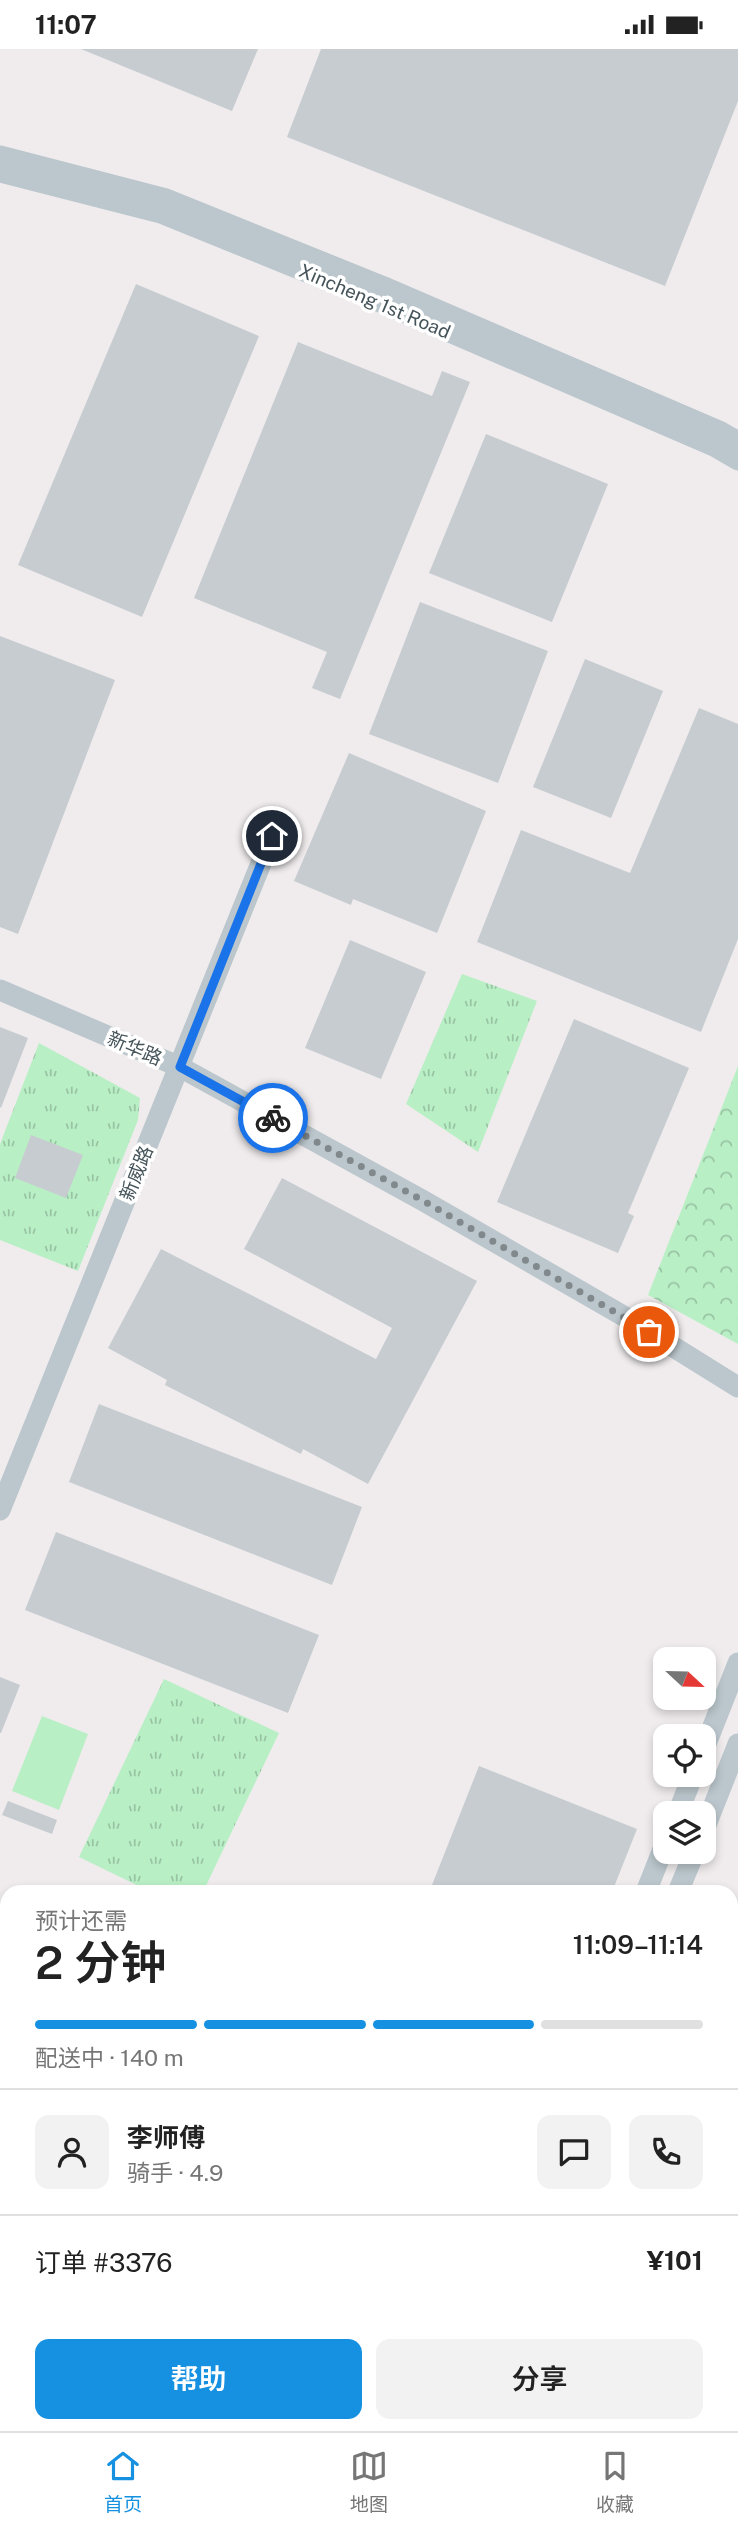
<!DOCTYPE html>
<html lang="zh">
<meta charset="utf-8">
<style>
:root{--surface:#fff;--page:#f2f2f2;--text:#222;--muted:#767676;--line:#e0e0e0;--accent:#1691e1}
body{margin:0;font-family:"Public Sans","Noto Sans SC",sans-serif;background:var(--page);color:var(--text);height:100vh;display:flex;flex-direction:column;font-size:26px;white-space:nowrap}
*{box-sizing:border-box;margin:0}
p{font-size:23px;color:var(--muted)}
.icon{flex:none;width:38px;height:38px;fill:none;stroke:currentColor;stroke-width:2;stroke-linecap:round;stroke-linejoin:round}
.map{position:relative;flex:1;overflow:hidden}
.side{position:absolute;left:0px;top:1836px;width:738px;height:548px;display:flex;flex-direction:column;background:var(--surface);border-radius:21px 21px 0 0;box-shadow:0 4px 10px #0003}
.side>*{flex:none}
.needle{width:46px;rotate:112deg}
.fabs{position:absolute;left:653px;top:1598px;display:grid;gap:14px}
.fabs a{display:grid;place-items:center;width:63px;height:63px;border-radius:14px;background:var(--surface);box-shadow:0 4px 10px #0003;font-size:35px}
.pin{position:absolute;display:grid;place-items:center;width:60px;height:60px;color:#fff;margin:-30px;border:4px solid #fff;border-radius:50%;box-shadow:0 2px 7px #0007}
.courier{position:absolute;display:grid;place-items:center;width:70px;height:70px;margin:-35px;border:5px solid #1a73e8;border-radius:50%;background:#fff;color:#222;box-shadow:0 2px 9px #0007}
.headline em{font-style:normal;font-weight:600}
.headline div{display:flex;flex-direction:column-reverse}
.headline{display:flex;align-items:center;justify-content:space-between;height:119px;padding:0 35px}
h1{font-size:46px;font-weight:600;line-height:52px}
.bar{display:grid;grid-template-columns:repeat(4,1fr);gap:10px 7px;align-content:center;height:84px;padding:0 35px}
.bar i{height:9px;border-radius:5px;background:var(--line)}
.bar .current{background:var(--accent)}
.bar p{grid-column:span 4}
.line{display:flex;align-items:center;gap:18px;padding:0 35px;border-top:2px solid var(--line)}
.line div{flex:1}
.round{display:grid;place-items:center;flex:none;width:74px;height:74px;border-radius:14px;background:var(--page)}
.cta{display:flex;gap:14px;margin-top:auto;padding:14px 35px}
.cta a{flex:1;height:80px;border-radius:14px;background:var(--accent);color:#fff;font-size:28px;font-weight:600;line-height:80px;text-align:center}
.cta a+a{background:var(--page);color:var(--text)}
.status{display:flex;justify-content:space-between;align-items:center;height:49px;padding:0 35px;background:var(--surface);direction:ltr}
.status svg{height:19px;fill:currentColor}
.tabs{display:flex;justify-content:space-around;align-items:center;height:98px;border-top:2px solid var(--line);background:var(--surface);font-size:19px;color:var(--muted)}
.tabs a{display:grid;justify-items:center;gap:4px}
.tabs .current{color:var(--accent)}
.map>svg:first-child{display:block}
.grass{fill:url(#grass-tufts)}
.forest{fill:url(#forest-crowns)}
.pitch{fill:#b9efc5}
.building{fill:#c6ccd0}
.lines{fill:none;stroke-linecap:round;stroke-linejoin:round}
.service{stroke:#bbc7cd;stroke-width:9}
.tertiary{stroke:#bbc7cd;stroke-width:21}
.primary{stroke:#abc2cd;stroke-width:26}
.done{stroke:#81898d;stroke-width:7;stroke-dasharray:0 12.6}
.route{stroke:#1a73e8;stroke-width:9}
.labels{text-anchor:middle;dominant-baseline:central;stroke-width:7;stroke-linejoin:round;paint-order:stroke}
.street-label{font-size:19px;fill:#45545a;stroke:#fff}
</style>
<div class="status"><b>11:07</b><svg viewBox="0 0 49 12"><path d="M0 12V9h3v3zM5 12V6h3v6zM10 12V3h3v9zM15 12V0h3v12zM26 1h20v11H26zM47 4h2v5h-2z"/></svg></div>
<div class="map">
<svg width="738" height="2382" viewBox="0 0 738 2382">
<defs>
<pattern id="grass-tufts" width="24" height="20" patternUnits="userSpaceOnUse" patternTransform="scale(1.75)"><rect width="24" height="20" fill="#b9efc5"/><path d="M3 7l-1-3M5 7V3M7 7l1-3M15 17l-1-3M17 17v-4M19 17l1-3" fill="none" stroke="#98c4a3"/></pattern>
<pattern id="forest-crowns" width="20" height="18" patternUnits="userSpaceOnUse" patternTransform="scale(1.75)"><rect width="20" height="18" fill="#b9efc5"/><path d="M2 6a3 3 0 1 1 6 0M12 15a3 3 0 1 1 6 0" fill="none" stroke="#98c4a3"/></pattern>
</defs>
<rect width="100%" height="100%" fill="#f0eced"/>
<!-- grass -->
<path class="grass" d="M 462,925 L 537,952 L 478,1103 L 406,1055 Z
M 39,994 L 140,1049 L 138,1071 L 78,1222 L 0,1191 L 0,1095 Z
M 164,1630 L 279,1684 L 203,1843 L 151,1843 L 79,1808 Z
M 358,2376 L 366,2382 L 221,2382 L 214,2377 Z"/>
<!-- forest -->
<path class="forest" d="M 738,1017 L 738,1295 L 648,1246 Z"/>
<!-- pitch -->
<path class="pitch" d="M 42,1667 L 88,1685 L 59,1761 L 12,1742 Z"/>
<!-- building -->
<path class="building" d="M 81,0 L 258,0 L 232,62 Z
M 321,0 L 738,0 L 738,52 L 665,237 L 287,88 Z
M 136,235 L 259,287 L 142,568 L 18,516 Z
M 298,293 L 432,347 L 442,322 L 470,333 L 340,650 L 312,639 L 327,603 L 194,549 Z
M 486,385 L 608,435 L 552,573 L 429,524 Z
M 420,553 L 548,602 L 498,734 L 369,685 Z
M 0,587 L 115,631 L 18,885 L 0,878 Z
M 585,610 L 663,642 L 611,769 L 533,738 Z
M 699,659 L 738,675 L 738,890 L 701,983 L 477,893 L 521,781 L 630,824 Z
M 349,704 L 486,762 L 437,884 L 353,850 L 351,856 L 294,832 Z
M 350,891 L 426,923 L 381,1030 L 305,999 Z
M 574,970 L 689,1019 L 628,1164 L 634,1167 L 618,1204 L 497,1153 Z
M 0,978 L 28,989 L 1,1059 L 0,1058 Z
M 31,1086 L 83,1106 L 66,1149 L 15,1129 Z
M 282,1129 L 477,1232 L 368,1435 L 303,1400 L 301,1405 L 165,1336 L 167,1331 L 108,1299 L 161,1200 L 376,1310 L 392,1279 L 244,1200 Z
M 99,1355 L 362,1458 L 332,1536 L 69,1433 Z
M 56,1483 L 319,1586 L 288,1664 L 25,1561 Z
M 0,1628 L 20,1636 L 1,1684 L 0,1684 Z
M 479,1717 L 637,1780 L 612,1843 L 450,1843 L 432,1836 Z
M 8,1752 L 57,1771 L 52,1785 L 2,1766 Z"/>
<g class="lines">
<!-- service -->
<path class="service" d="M 0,2292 L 7,2287"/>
<!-- tertiary -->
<path class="tertiary" d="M 0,107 L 166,150 L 384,238 L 721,383 L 738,393
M 0,123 L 161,164 L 378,252 L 714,397 L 738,411
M 0,941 L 180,1018 L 422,1151 L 627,1269 L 738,1338
M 0,1461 L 272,787
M 704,1700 L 738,1614
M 678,1764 L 693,1726
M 704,1781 L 738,1695
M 646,1843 L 665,1795
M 678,1843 L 695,1802
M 428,2382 L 430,2376"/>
<!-- primary -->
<path class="primary" d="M 0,2026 L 7,2032
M 0,2097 L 7,2103
M 377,2376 L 385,2382
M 472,2376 L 482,2382"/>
</g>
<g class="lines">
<!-- done -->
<path class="done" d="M 273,1069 L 422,1151 L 649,1283"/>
<!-- route -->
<path class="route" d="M 272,787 L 180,1018 L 273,1069"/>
</g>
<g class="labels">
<!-- street labels -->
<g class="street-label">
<text transform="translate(375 252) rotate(23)">Xincheng 1st Road</text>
<text transform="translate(135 999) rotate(23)">新华路</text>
<text transform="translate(136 1124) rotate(-68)">新威路</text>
</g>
</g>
</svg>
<div class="fabs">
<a><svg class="needle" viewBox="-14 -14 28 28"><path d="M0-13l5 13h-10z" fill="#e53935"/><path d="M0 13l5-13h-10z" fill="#767676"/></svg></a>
<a><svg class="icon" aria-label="locate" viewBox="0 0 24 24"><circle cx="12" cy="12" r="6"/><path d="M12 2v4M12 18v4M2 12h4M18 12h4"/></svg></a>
<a><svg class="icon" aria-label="layers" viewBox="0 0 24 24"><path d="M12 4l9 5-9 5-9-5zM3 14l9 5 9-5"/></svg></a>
</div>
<div class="pin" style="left:649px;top:1283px;background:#ea580c"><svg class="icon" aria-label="bag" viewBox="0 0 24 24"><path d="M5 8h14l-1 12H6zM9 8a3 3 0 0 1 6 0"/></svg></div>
<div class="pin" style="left:272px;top:787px;background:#1f2937"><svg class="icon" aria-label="home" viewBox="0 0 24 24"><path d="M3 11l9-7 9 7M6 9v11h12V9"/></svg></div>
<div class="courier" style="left:273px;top:1069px"><svg class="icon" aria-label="bike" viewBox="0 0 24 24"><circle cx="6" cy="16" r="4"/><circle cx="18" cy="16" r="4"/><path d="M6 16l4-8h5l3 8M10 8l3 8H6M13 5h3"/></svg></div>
<section class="side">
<div class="headline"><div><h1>2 分钟</h1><p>预计还需</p></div><em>11:09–11:14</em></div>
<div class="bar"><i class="current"></i><i class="current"></i><i class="current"></i><i></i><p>配送中 · 140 m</p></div>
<div class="line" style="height:126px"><a class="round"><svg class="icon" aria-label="person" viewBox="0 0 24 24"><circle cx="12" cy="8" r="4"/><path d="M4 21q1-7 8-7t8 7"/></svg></a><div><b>李师傅</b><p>骑手 · 4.9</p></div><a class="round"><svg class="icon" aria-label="chat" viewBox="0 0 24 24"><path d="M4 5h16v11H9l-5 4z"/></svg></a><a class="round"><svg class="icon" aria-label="phone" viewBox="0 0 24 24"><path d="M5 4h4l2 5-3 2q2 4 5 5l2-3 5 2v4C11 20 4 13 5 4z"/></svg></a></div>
<div class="line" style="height:91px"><div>订单 #3376</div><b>¥101</b></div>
<div class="cta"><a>帮助</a><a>分享</a></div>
</section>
</div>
<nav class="tabs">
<a class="current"><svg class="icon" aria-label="home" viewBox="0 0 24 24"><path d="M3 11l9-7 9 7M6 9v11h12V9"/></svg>首页</a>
<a><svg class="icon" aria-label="map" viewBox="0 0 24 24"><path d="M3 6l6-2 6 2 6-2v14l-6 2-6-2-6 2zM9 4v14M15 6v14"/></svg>地图</a>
<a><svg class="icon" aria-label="saved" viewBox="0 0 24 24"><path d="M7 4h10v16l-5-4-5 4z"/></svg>收藏</a>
</nav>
